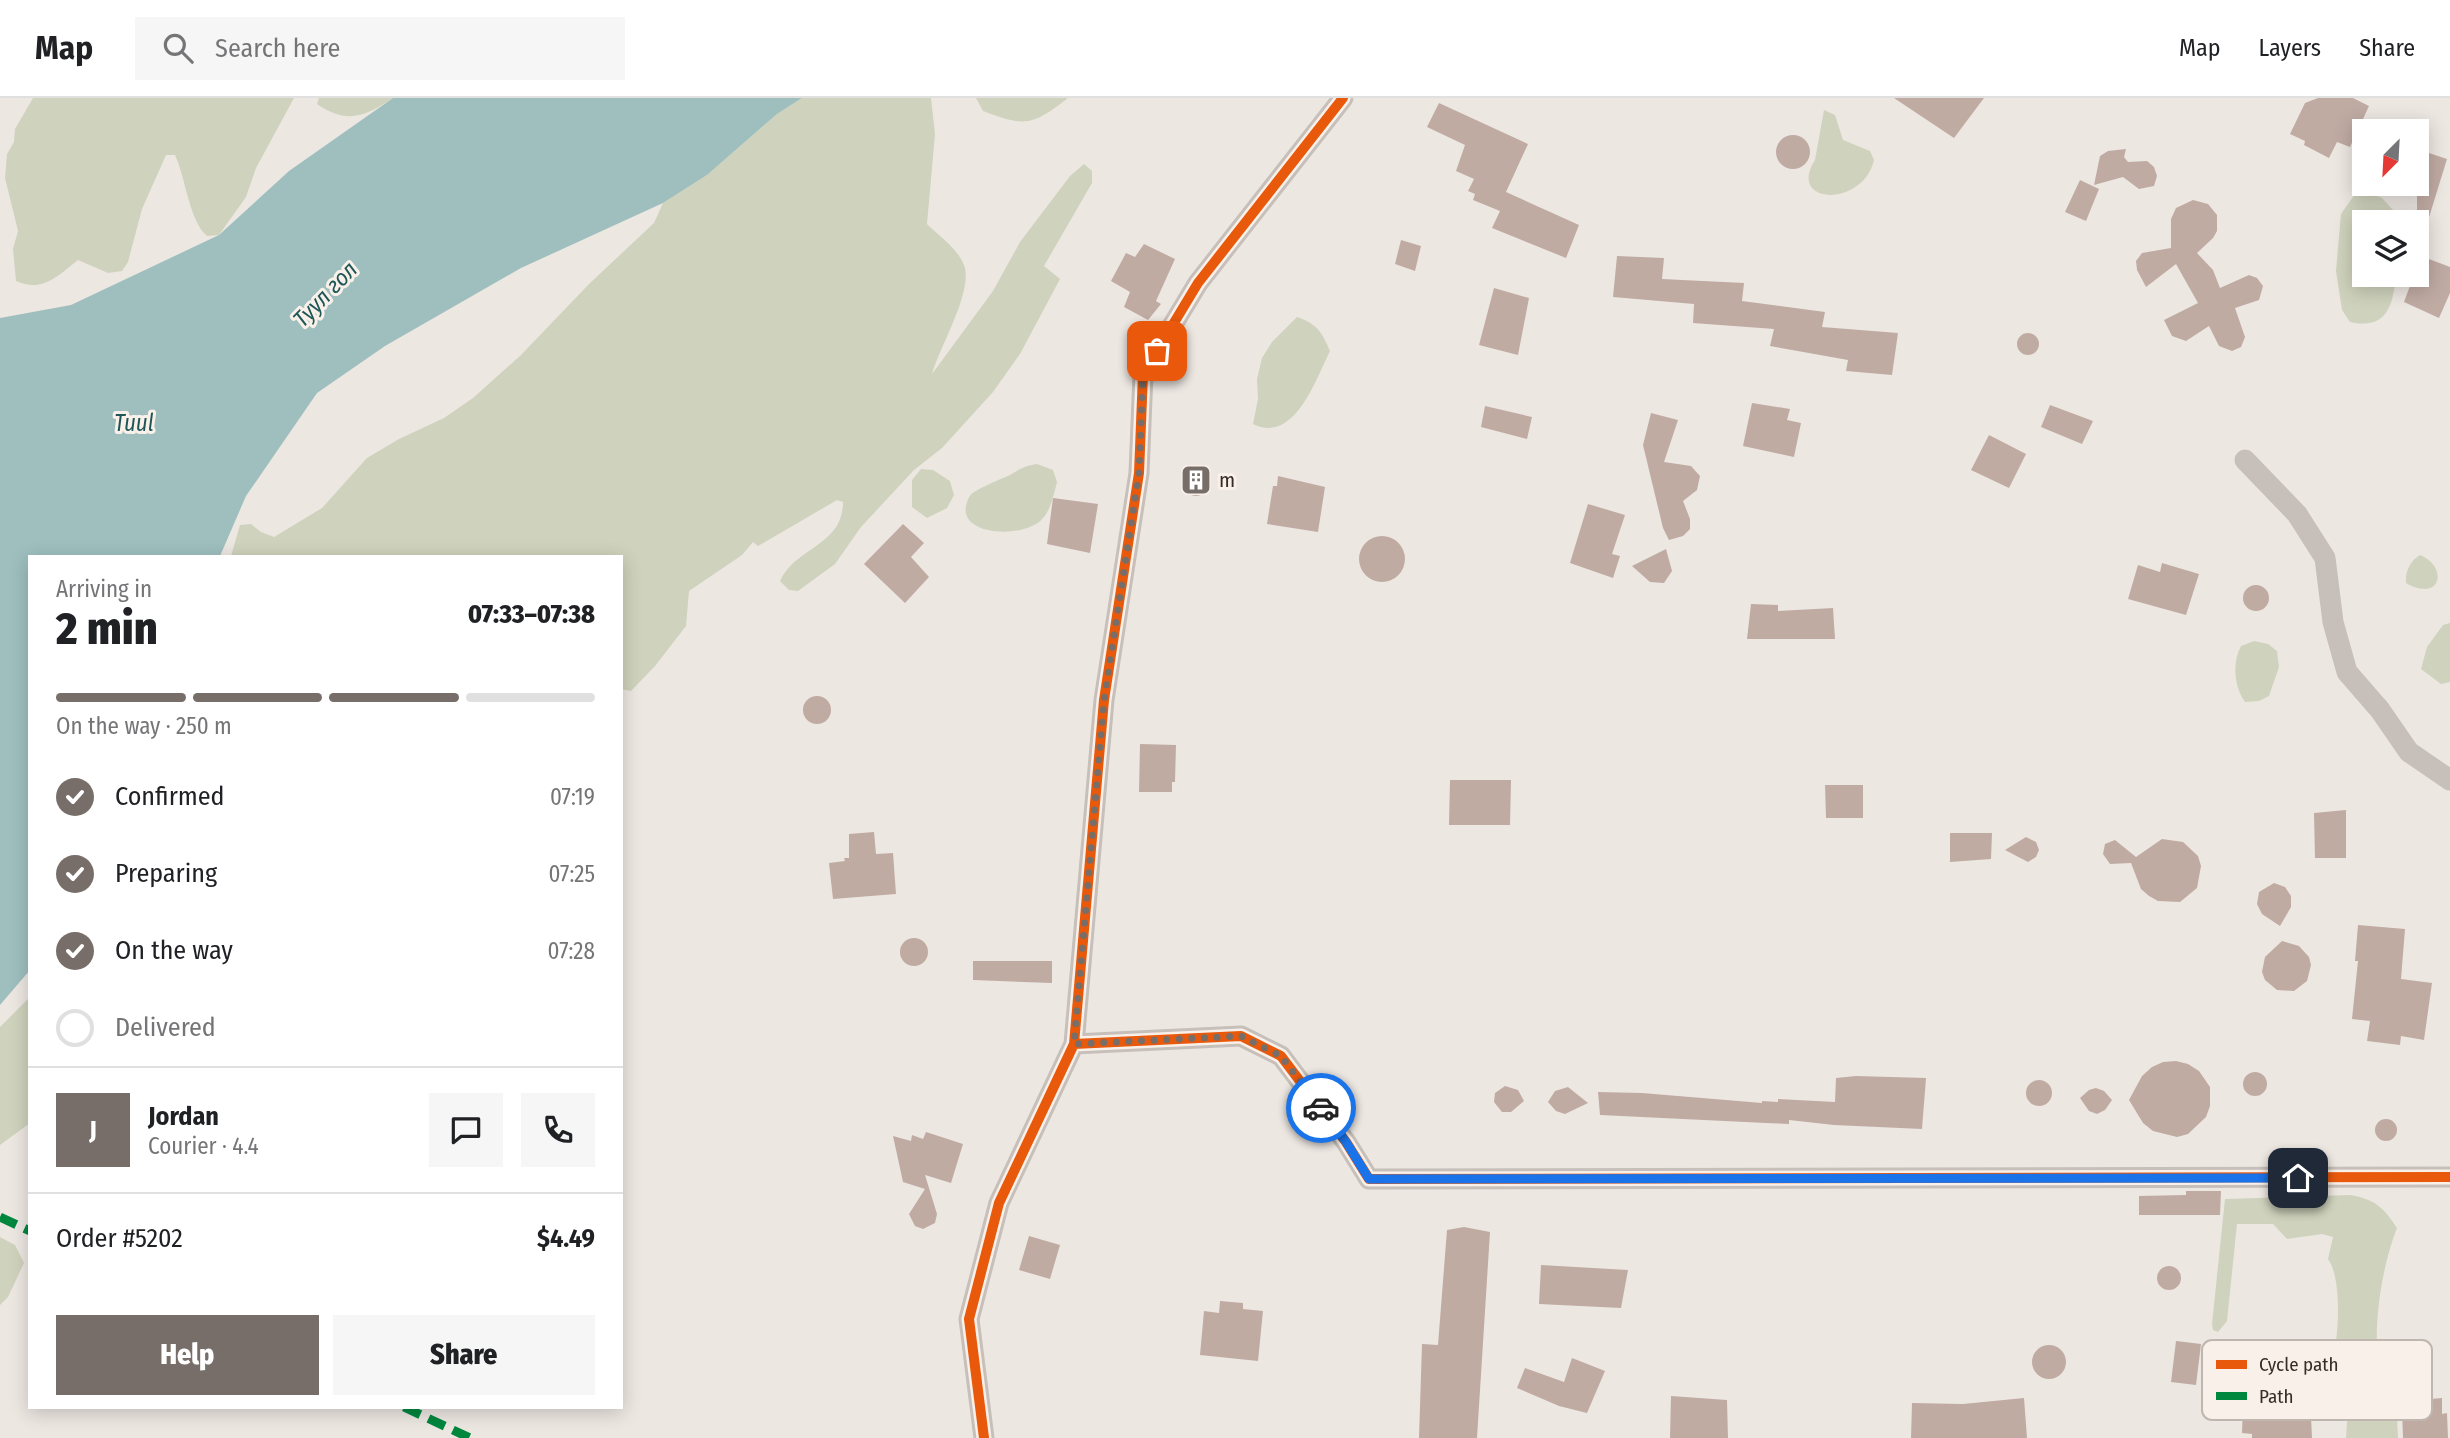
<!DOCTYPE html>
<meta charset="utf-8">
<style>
:root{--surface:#fff;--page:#f6f6f6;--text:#202124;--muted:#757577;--line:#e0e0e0;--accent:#776e69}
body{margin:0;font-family:"Fira Sans Condensed",sans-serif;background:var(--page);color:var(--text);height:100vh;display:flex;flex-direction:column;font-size:26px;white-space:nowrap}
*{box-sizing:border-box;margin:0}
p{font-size:23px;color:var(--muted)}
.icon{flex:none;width:38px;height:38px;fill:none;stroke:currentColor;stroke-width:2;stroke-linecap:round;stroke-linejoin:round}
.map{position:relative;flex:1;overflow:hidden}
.side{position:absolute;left:28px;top:457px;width:595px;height:854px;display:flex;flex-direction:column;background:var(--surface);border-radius:0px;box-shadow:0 4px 18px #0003}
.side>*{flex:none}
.needle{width:46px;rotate:204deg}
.tools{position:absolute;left:2352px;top:21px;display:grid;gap:14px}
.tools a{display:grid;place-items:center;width:77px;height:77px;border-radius:0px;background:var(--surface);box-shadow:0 4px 18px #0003;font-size:35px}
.pin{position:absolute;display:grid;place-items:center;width:60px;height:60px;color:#fff;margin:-30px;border-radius:14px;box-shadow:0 4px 10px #0006}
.courier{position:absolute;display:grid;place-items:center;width:70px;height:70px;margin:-35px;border:5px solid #1a73e8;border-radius:50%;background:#fff;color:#222;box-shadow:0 2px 9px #0007}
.summary em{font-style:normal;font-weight:800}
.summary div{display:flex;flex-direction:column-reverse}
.summary{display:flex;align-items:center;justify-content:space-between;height:119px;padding:0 28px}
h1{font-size:46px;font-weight:800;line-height:52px}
.bar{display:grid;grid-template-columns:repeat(4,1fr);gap:10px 7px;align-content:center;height:84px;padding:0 28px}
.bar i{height:9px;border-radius:5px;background:var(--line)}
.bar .current{background:var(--accent)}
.bar p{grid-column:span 4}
.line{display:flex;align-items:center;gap:18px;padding:0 28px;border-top:2px solid var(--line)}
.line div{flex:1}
.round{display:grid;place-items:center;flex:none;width:74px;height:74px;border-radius:0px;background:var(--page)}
ol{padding:0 28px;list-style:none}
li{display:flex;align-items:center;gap:21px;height:77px}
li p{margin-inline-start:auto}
li .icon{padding:7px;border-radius:50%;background:var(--accent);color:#fff;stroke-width:4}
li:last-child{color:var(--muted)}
li i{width:38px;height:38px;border:4px solid var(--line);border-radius:50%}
.action{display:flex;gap:14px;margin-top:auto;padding:14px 28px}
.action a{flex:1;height:80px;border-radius:0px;background:var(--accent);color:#fff;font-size:28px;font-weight:800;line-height:80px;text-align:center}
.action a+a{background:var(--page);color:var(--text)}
header{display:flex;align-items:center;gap:42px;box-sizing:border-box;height:98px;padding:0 35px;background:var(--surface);border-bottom:2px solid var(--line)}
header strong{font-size:33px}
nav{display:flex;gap:38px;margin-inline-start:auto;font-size:24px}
.search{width:490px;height:63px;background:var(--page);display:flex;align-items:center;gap:18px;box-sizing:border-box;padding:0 24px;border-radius:0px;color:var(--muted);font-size:26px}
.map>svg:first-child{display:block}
.green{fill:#cfd2bc}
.water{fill:#9ebfbe}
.building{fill:#c0aba3}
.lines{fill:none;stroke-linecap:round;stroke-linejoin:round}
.minor{stroke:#c6bfba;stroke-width:21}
.quiet{stroke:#00873e;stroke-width:9;stroke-dasharray:18 9;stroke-linecap:butt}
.cycleway-casing{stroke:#f9f1e9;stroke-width:15}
.cycleway{stroke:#e8590c;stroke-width:10}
.done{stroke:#776e69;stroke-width:7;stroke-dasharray:0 12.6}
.route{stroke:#1a73e8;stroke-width:9}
.labels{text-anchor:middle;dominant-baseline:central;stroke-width:6;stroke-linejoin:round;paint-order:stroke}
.poi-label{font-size:21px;fill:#372d28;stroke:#f9f1e9;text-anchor:start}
.water-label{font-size:23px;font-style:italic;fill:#1e5658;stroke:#f9f1e9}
.key{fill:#f9f1e9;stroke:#bfb6af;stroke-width:2}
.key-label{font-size:19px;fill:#372d28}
</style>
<header>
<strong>Map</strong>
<div class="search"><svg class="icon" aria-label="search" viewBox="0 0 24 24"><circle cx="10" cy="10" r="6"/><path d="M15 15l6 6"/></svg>Search here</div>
<nav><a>Map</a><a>Layers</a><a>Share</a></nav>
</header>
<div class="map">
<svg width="2450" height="1340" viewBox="0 0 2450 1340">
<rect width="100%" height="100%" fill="#ede7e2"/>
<!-- green -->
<path class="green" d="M 33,0 L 294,0 L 256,70 L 246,99 L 219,137 L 207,138 C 189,122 186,81 175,57 L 166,57 L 142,111 L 128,164 L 122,173 L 108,175 L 78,162 C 58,178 42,195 16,183 L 13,151 L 18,133 L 5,80 L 7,56 L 14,44 L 15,31 Z
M 319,0 L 393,0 C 366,18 347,27 317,6 Z
M 802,0 L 931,0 L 935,36 L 927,126 C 938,137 958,151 964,167 C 974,192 939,250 932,276 L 993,193 L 1020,144 L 1070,78 L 1084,66 L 1092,73 L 1092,85 L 1044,168 L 1060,181 L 1020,256 L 993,294 L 942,350 L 914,372 L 861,429 L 835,466 L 798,493 L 789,492 L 780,483 C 795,449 843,448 843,404 L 837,402 L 758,448 L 753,444 L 742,457 L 689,493 L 686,528 L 655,568 L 631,593 L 621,591 L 621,458 L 231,458 L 240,427 L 251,426 L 261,434 L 274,439 L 322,410 L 367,360 L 399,341 L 444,320 L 473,300 L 521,257 L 589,186 L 654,125 L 663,105 L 707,77 L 777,16 Z
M 976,0 L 1068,0 C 1032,28 1025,29 983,13 Z
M 1824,12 L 1835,17 L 1843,42 L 1870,53 L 1874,62 C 1863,110 1786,107 1815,62 Z
M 2367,94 L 2382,100 L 2393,112 L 2393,124 L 2364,124 L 2364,177 L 2396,177 C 2393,208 2387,232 2350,224 L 2342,212 L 2336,173 L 2341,116 L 2355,96 Z
M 1297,219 C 1317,226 1322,234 1330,253 C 1316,281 1294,347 1253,326 L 1258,301 L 1257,281 L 1262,260 L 1272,244 Z
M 1037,366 L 1053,372 L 1057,384 C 1054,396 1051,410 1044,419 C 1028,441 960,439 966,408 C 967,403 969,397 974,394 C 982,389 994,384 1003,380 C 1018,374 1018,369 1037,366 Z
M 921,371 L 933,372 L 950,383 L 954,397 L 947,410 L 927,420 L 912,409 L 912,382 Z
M 2420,457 C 2449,469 2441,505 2406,485 C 2405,474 2410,463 2420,457 Z
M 2450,525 L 2450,584 L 2441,586 L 2421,571 L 2427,549 L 2443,527 Z
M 2254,543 L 2268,546 L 2277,553 L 2279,569 L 2269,598 L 2259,603 L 2245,604 C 2234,589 2232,564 2241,548 Z
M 30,899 L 30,1025 L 0,1047 L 0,929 Z
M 2351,1097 C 2376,1102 2384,1110 2397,1130 C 2380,1173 2368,1250 2385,1294 L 2396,1299 L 2398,1340 L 2346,1340 L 2350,1274 L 2340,1262 L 2267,1258 L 2263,1253 L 2265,1245 L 2335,1249 C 2339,1228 2341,1179 2328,1161 L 2333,1139 L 2322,1136 L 2287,1141 L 2273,1126 L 2237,1126 L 2227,1223 L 2218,1234 L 2213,1232 L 2212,1226 L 2225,1101 Z
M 0,1139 L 15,1147 L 24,1165 L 8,1199 L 0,1207 Z"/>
<!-- water -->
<path class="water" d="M 393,0 L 802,0 L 777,16 L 707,77 L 663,105 L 521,170 L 385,248 L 317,295 L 246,398 L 220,458 L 30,458 L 30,872 L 0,907 L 0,220 L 71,207 L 219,137 L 289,73 Z"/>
<!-- building -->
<path class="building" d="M 1894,0 L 1984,0 L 1954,40 Z
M 2318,0 L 2353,0 L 2369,8 L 2350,49 L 2337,44 L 2329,60 L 2304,47 L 2305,43 L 2290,36 L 2305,5 Z
M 1439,5 L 1528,46 L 1506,94 L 1579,127 L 1566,160 L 1492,130 L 1500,113 L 1473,102 L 1475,96 L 1468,93 L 1474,81 L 1456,73 L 1465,47 L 1427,29 Z
M1776 54a17 17 0 1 1 34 0a17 17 0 1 1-34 0Z
M 2126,51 L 2124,59 L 2128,64 L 2147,63 L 2154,69 L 2157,78 L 2154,88 L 2139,91 L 2123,79 L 2094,87 L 2100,58 L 2108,53 Z
M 2417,51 L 2447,61 L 2422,142 L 2417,141 Z
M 2080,82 L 2099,91 L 2086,123 L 2065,114 Z
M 2193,102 L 2208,106 L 2217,117 L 2217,133 L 2213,140 L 2197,155 L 2213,172 L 2220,190 L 2249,177 L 2257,180 L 2263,188 L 2259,202 L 2235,210 L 2245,239 L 2241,249 L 2232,253 L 2219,248 L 2209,228 L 2186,243 L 2172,238 L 2164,222 L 2198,205 L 2176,166 L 2146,189 L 2137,172 L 2136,163 L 2142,155 L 2171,150 L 2171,121 L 2176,110 Z
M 1401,142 L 1421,148 L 1415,173 L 1395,166 Z
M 1144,146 L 1175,161 L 1156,203 L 1161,206 L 1148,222 L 1124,209 L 1130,194 L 1111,183 L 1126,155 L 1135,159 Z
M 1617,158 L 1664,160 L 1662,181 L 1744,185 L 1742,203 L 1825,214 L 1822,229 L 1898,235 L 1892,277 L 1846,273 L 1848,262 L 1770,248 L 1774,231 L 1693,225 L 1694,206 L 1613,199 Z
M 2421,158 L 2450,169 L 2450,195 L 2439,220 L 2404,204 L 2414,177 L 2417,177 Z
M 1494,190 L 1529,200 L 1518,257 L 1479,247 Z
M2017 246a11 11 0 1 1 22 0a11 11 0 1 1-22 0Z
M 1752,305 L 1790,311 L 1787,322 L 1801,325 L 1794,359 L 1743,348 Z
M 2050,307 L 2093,323 L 2082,346 L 2041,329 Z
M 1485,308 L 1532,319 L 1527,341 L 1481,329 Z
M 1651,315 L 1678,322 L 1664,364 L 1691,368 L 1700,378 L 1697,392 L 1683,403 L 1690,421 L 1690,431 L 1683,438 L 1669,442 L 1663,430 L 1643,347 Z
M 1989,337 L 2026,356 L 2009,390 L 1971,372 Z
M1181 383a15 15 0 1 1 30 0a15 15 0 1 1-30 0Z
M 1278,378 L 1325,389 L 1318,434 L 1267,426 L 1273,388 L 1277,388 Z
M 1053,400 L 1098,406 L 1090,455 L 1047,446 Z
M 1588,406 L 1625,417 L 1612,456 L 1620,458 L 1613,480 L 1570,465 Z
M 903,426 L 924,445 L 911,459 L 929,479 L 905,505 L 864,466 Z
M1359 461a23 23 0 1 1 46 0a23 23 0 1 1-46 0Z
M 1666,451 L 1672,473 L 1664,485 L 1650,484 L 1632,468 Z
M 2162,465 L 2199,476 L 2186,517 L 2128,501 L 2138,467 L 2160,474 Z
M2243 500a13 13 0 1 1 26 0a13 13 0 1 1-26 0Z
M 1751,506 L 1778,507 L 1778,513 L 1833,510 L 1835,541 L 1747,541 Z
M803 612a14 14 0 1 1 28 0a14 14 0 1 1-28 0Z
M 1140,646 L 1176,647 L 1175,684 L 1172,684 L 1172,694 L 1139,694 Z
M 1450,682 L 1511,682 L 1510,727 L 1449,727 Z
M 1825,687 L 1863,687 L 1863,720 L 1826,720 Z
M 2346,712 L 2346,760 L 2315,760 L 2314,715 Z
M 874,734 L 876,756 L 893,755 L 896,796 L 833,801 L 829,765 L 845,763 L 844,760 L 849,760 L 849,736 Z
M 1950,735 L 1992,735 L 1991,761 L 1950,764 Z
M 2026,739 L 2036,744 L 2039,752 L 2036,759 L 2028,764 L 2005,752 Z
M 2162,741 L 2183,744 L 2198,758 L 2201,768 L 2197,790 L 2180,804 L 2158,803 L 2149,798 L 2141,791 L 2131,765 L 2110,766 L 2103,756 L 2105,746 L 2115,742 L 2136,759 Z
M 2274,785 L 2285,789 L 2291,798 L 2291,809 L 2280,828 L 2262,816 L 2257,806 L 2259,794 Z
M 2358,827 L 2405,831 L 2401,881 L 2432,885 L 2424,942 L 2401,938 L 2400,947 L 2367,943 L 2370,923 L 2352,921 L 2358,863 L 2355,863 Z
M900 854a14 14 0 1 1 28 0a14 14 0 1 1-28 0Z
M 2282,843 L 2299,848 L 2309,859 L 2311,867 L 2307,883 L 2294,893 L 2277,892 L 2265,882 L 2262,874 L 2265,859 Z
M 973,863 L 1052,863 L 1052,885 L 973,882 Z
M 2176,963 L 2188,966 L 2199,973 L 2210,989 L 2210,1008 L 2206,1019 L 2188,1036 L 2177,1039 L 2153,1033 L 2143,1025 L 2129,1002 L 2142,978 L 2152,969 L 2163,964 Z
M2243 986a12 12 0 1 1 24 0a12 12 0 1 1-24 0Z
M 1856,978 L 1926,980 L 1922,1031 L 1834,1027 L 1789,1022 L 1789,1026 L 1766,1025 L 1600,1017 L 1598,994 L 1642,995 L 1762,1005 L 1762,1003 L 1778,1004 L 1778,1001 L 1835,1004 L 1836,980 Z
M2026 995a13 13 0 1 1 26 0a13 13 0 1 1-26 0Z
M 1505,988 L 1518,992 L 1524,1003 L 1511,1014 L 1502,1014 L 1494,1004 L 1495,995 Z
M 1568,989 L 1588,1005 L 1565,1016 L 1556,1013 L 1548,1004 L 1555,993 Z
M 2096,990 L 2104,993 L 2112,1002 L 2105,1012 L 2097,1016 L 2089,1013 L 2080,1000 L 2089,992 Z
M2375 1032a11 11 0 1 1 22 0a11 11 0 1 1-22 0Z
M 926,1034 L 963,1046 L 951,1085 L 925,1077 L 937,1116 L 935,1125 L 923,1131 L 915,1128 L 909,1116 L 925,1091 L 903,1084 L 893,1038 L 911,1043 L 912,1037 L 923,1041 Z
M 2186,1093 L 2221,1093 L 2220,1117 L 2139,1117 L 2139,1098 L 2186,1097 Z
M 1464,1129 L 1490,1134 L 1477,1340 L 1419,1340 L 1422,1246 L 1438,1247 L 1447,1132 Z
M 1029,1138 L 1060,1147 L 1050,1181 L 1019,1172 Z
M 1541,1167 L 1628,1172 L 1621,1210 L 1539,1206 Z
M2157 1180a12 12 0 1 1 24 0a12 12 0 1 1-24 0Z
M 1220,1203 L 1243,1205 L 1243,1211 L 1263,1213 L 1258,1263 L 1200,1257 L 1204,1213 L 1219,1215 Z
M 2176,1243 L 2201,1246 L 2196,1287 L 2171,1284 Z
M2032 1264a17 17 0 1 1 34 0a17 17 0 1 1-34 0Z
M 1572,1260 L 1605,1273 L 1587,1315 L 1559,1308 L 1517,1290 L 1525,1270 L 1564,1284 Z
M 2261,1297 L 2310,1298 L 2312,1340 L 2252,1340 L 2252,1336 L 2242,1335 L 2243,1307 L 2259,1308 Z
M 1671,1298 L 1727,1302 L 1728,1340 L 1670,1340 Z
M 2024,1300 L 2027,1340 L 1911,1340 L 1912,1305 L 1963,1306 Z
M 2442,1300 L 2442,1316 L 2447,1315 L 2448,1340 L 2403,1340 L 2402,1313 L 2408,1312 L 2408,1303 Z"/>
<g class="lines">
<!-- minor -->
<path class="minor" d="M 2245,362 L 2297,416 L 2325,460 L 2333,524 L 2347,574 L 2380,612 L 2409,654 L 2450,682
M 1074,946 L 1241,938 L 1281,958 L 1346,1044 L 1369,1081 L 2450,1079
M 984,1340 L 969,1221 L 999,1105 L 1074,946 L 1104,602 L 1139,375 L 1143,276 L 1198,185 L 1343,0"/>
<!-- quiet -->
<path class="quiet" d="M 0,1119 L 30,1133
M 404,1309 L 470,1340"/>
<!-- cycleway casing -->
<g class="cycleway-casing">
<path id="cycleway" d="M 1074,946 L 1241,938 L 1281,958 L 1346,1044 L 1369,1081 L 2450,1079
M 984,1340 L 969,1221 L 999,1105 L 1074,946 L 1104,602 L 1139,375 L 1143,276 L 1198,185 L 1343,0"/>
</g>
<!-- cycleway -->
<use href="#cycleway" class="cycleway"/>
</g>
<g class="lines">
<!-- done -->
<path class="done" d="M 1157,253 L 1143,276 L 1139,375 L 1104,602 L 1074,946 L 1241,938 L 1281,958 L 1321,1010"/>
<!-- route -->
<path class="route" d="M 1321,1010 L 1346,1044 L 1369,1081 L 2298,1080"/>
</g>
<!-- icons -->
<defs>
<g id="building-square" transform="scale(1.575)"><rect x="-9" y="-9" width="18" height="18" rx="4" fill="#776e69" stroke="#f9f1e9"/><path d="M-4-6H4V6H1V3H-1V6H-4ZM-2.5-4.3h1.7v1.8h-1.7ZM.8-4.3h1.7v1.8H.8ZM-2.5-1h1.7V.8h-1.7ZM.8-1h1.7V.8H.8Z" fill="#fff"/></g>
</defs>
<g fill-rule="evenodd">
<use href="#building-square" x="1196" y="382"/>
</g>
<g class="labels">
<!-- poi labels -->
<g class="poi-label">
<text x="1219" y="382">m</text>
</g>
<!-- water labels -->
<g class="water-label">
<text transform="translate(325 196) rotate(-46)">Туул гол</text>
<text x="134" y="325">Tuul</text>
</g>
</g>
<!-- legend -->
<rect x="2202" y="1242" width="230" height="80" rx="10" class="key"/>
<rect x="2216" y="1262" width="31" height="9" fill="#e8590c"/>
<rect x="2216" y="1294" width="31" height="8" fill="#00873e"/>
<g class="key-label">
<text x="2259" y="1273">Cycle path</text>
<text x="2259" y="1305">Path</text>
</g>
</svg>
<div class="tools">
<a><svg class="needle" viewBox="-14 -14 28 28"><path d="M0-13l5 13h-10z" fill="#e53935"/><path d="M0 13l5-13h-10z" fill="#757577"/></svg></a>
<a><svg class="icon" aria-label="layers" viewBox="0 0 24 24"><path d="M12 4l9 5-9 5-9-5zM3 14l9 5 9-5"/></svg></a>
</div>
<div class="pin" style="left:1157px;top:253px;background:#ea580c"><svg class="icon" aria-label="bag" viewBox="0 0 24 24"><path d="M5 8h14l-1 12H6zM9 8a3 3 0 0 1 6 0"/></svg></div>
<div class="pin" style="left:2298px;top:1080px;background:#1f2937"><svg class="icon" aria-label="home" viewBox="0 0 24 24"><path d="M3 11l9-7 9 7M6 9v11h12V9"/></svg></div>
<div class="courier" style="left:1321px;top:1010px"><svg class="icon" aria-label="car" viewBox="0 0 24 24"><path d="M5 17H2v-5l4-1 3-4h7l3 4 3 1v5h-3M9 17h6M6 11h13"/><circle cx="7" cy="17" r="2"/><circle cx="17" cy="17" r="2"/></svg></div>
<section class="side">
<div class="summary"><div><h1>2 min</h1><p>Arriving in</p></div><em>07:33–07:38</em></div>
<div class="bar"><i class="current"></i><i class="current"></i><i class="current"></i><i></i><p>On the way · 250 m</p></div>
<ol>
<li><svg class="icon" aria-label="check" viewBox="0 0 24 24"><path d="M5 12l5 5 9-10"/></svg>Confirmed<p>07:19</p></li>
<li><svg class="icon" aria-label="check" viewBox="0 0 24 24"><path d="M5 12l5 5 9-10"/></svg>Preparing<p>07:25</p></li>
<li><svg class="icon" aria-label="check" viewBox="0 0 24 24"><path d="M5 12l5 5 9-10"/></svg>On the way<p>07:28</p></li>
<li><i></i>Delivered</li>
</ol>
<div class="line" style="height:126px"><b class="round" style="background:var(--accent);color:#fff">J</b><div><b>Jordan</b><p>Courier · 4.4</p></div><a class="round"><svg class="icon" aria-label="chat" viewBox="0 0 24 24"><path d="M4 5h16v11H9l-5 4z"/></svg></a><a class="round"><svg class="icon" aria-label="phone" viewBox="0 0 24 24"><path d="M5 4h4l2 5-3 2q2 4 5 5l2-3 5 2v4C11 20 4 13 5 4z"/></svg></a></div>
<div class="line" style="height:91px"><div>Order #5202</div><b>$4.49</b></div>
<div class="action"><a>Help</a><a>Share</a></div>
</section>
</div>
